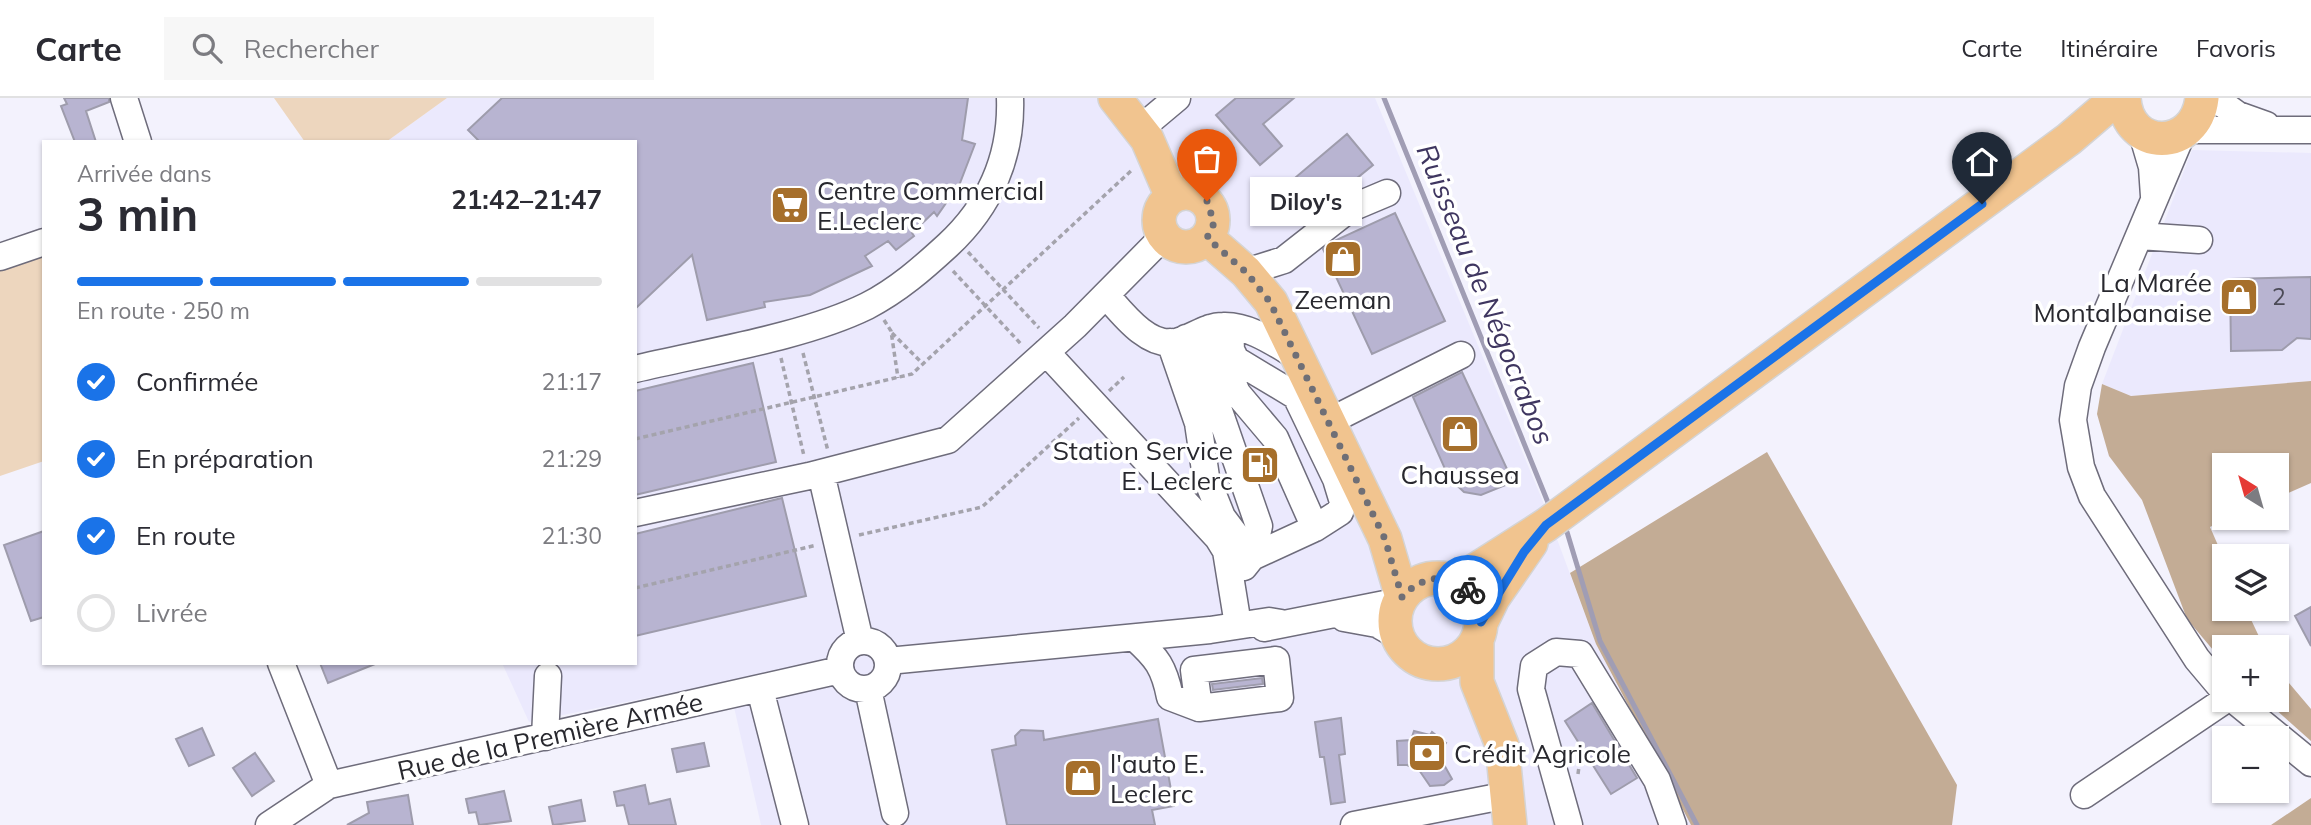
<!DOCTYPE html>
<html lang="fr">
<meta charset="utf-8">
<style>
:root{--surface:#fff;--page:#f7f7f7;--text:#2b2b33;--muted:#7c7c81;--line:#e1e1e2;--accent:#1a73e8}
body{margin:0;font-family:Mulish,sans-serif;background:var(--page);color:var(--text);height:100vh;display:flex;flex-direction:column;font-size:26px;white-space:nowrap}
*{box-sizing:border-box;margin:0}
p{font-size:23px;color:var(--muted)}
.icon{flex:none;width:38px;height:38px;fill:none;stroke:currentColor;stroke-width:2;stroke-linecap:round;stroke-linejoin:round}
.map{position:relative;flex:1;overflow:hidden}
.panel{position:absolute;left:42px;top:42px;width:595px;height:525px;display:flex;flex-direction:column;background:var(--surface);border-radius:0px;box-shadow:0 2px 5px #0004}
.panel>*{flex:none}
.needle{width:46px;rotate:323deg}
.fabs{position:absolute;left:2212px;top:355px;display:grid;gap:14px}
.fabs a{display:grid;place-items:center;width:77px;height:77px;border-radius:0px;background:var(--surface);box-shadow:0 2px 5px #0004;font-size:35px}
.pin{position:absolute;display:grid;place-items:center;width:60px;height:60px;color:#fff;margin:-72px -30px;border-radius:50% 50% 50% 0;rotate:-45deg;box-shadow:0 0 7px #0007}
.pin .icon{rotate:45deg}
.courier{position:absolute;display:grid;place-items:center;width:70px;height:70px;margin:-35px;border:5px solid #1a73e8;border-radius:50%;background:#fff;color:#222;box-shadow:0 2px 9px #0007}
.bubble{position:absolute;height:49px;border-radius:0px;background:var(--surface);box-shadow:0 2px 5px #0004;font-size:23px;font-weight:700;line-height:49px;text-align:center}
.head em{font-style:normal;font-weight:700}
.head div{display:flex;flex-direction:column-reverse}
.head{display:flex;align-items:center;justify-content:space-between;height:119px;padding:0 35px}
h1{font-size:46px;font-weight:700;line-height:52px}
.bar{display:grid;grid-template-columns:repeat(4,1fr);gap:10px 7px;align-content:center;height:84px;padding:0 35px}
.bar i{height:9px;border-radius:5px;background:var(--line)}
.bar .on{background:var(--accent)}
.bar p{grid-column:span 4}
ol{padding:0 35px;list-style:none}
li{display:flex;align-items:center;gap:21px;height:77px}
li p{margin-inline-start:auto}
li .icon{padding:7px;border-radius:50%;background:var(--accent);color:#fff;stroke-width:4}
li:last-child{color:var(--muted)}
li i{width:38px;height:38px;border:4px solid var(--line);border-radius:50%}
header{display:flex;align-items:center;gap:42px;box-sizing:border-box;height:98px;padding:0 35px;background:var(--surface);border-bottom:2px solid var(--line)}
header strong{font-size:33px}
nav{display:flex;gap:38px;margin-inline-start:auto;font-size:24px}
.search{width:490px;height:63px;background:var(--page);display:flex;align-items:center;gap:18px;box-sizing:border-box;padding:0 24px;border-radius:0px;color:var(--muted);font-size:26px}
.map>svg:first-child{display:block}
.built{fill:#ebe9fd}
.green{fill:#edd6be}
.forest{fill:#c3ac95}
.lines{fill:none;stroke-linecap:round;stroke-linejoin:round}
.stream{stroke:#a09db4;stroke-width:5}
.building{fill:#b8b4d1;stroke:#9e9cac;stroke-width:2}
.minor-casing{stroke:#6e6c7b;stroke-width:29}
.major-casing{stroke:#d4d4d5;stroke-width:36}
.path{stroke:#a4a3ac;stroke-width:3.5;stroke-dasharray:5 3.5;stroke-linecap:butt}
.minor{stroke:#fff;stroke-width:26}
.major{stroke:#f1c48f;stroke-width:33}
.done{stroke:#6f6f76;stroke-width:7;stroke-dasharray:0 12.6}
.route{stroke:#1a73e8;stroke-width:9}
.labels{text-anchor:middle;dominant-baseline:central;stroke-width:7;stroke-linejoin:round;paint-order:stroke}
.number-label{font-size:23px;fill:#4c4b57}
.poi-label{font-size:26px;fill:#28282e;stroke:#fff;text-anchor:start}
.street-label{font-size:26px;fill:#28282e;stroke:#fff}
.water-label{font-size:28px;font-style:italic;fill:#3f3660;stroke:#fff}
</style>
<header>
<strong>Carte</strong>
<div class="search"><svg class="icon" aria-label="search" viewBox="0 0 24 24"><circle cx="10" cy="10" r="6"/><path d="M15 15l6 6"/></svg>Rechercher</div>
<nav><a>Carte</a><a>Itinéraire</a><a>Favoris</a></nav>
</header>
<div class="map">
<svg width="2311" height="727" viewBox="0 0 2311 727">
<rect width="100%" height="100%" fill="#f3f2fd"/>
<!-- built -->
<path class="built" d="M 447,0 L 1375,0 L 1544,406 L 1596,546 L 1691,727 L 761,727 L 728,583 L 529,624 L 502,565 L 635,565 L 635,44 L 386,44 Z
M 2192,52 L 2311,55 L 2311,283 L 2131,298 L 2102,286 Z"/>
<!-- green -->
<path class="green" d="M 274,0 L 447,0 L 386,44 L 305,44 Z
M 44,131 L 44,363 L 0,378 L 0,146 Z"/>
<!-- forest -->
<path class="forest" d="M 2311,283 L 2311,385 L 2277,400 L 2277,368 L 2224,368 L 2224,420 L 2229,420 L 2210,429 L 2224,461 L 2224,511 L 2246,511 L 2264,549 L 2224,550 L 2224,565 L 2187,521 L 2142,402 L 2109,358 L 2097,316 L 2102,286 L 2131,298 Z
M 1767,354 L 1957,687 L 1952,727 L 1691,727 L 1596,546 L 1570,475 Z
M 2277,571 L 2311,611 L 2311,643 L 2265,602 L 2277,602 Z
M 2311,700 L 2311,727 L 2271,727 Z"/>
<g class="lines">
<!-- stream -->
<path class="stream" d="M 1384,0 L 1549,407
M 1567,434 L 1600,543 L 1697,727"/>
</g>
<!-- building -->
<path class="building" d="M 64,0 L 109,0 L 109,4 L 86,13 L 96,44 L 75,44 L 61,8 L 67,6 Z
M 502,0 L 968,0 L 962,42 L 975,46 L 960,85 L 937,118 L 934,114 L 912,135 L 914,138 L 896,152 L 888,143 L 865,158 L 872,168 L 810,197 L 764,204 L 765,209 L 707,222 L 692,157 L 635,211 L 635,44 L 480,44 L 468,32 Z
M 1236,0 L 1294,0 L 1263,26 L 1282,48 L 1260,67 L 1216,17 Z
M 1347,36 L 1373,67 L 1308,120 L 1283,90 Z
M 1395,115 L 1445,223 L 1372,256 L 1323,151 L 1334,143 Z
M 2311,179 L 2311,241 L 2297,240 L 2282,252 L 2231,253 L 2230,181 Z
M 753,265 L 776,364 L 635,397 L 635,293 Z
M 1462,274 L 1513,384 L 1481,397 L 1464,394 L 1449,380 L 1413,299 Z
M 1264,355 L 1272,373 L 1258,378 L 1252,360 Z
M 782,400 L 806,498 L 635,538 L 635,436 Z
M 44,433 L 44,519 L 31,523 L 4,447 Z
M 2311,509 L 2311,548 L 2295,518 Z
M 320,565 L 375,565 L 375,566 L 328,585 Z
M 1262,580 L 1263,586 L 1213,592 L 1212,586 Z
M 1592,605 L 1637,680 L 1611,696 L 1565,623 Z
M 1341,620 L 1345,656 L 1339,657 L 1345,704 L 1331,706 L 1324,659 L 1320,659 L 1315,624 Z
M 1158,621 L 1174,708 L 1152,712 L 1155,727 L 1007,727 L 992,652 L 1016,647 L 1015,638 L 1021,632 L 1043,633 L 1044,642 Z
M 202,630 L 214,657 L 189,668 L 176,641 Z
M 1414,633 L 1430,637 L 1432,634 L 1446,645 L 1438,656 L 1452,681 L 1444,687 L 1430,688 L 1419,672 L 1407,667 L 1398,667 L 1397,643 L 1411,642 Z
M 704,645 L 709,668 L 677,674 L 672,651 Z
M 255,655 L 274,683 L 252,698 L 233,670 Z
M 645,687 L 649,706 L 670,701 L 676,727 L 629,727 L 624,707 L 617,708 L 614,694 Z
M 504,693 L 511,723 L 479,727 L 476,714 L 469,715 L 466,701 Z
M 408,697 L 413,727 L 347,727 L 369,715 L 367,704 Z
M 581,702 L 585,723 L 553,727 L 549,709 Z"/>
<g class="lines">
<!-- minor casing -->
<g class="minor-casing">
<path id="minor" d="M 124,0 L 138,44
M 2214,0 L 2238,17 L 2266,27
M 1140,31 L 1177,0
M 2188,32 L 2311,32
M 2142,35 L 2152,69 L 2154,98
M 2182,36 L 2092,249 L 2078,288 L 2073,322 L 2081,369 L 2092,398 L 2197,561 L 2224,593
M 2139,138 L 2199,142
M 0,159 L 44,144
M 1246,174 L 1284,162 L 1349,111 L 1387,95
M 1106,197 C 1122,215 1148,250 1176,244 C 1192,240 1206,228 1223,228 C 1248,227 1273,244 1293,256
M 1230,229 L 1231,252 L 1236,262 L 1296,298 L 1336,381 L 1343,404 L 1340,414 L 1315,430 L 1252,459
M 1210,230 L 1237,295 L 1275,340 L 1315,430
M 1186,240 L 1217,307 L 1259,428 L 1252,459 L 1244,469
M 1170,244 L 1198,325 L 1206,379 L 1222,419 L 1243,447
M 1046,254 L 1218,440 L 1226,453 L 1238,527
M 635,271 C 706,254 804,239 867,208 C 898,192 923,170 948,147 C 990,108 1012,58 1010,0
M 1330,323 L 1461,257
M 821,375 L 860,543
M 635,415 L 809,378 L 948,342 L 1075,228 L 1164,138
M 1344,520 L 1377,526 L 1398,538
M 1264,530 L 1400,503
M 1135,540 C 1157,560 1164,569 1170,599 L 1199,610 L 1280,600 L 1276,562 L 1194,572 L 1199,610
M840 567a24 24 0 1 1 48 0a24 24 0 1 1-48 0Z
M 888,563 L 1210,532 L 1269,523 L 1281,525
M 281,565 L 329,687
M 760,591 L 795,727
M 868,591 L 895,715
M 2234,602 L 2311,665
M 545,639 L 548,578
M 2084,697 L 2225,602
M 269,727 L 329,687 L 840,572
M 1354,727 L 1508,697
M 1569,727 L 1531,591 L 1534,568 L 1556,554 L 1580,556 L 1657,682 L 1673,727"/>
</g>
<!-- major casing -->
<g class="major-casing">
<path id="major" d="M 1115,0 L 1147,41 L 1172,99
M 2124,0 C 2127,54 2196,54 2202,0
M1159 122a27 27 0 1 1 54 0a27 27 0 1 1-54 0Z
M 1207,140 L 1246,174 L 1271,204 L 1385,441 L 1402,499
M1395 523a43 43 0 1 1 86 0a43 43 0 1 1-86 0Z
M 1457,484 L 1546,427 L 2069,41 L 2117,0
M 1481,525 L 1493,500 L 1531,445
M 1477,541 L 1477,584 L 1502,647 L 1510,727"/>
</g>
<!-- path -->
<path class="path" d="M 968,154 L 1039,230
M 953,173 L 1021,246
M 884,222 L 891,233 L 898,280
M 892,235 L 923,266
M 803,255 L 828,353
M 781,260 L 804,358
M 1109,293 L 1124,279
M 635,341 L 912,276 L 1133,71
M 859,437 L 982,409 L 1079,320
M 635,490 L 817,447
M 1578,676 L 1580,661"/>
<!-- minor -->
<use href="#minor" class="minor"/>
<!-- major -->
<use href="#major" class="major"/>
</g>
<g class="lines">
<!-- done -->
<path class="done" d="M 1207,103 L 1214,125 L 1207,140 L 1246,174 L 1270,204 L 1385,441 L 1402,499 C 1422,478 1445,474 1468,492"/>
<!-- route -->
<path class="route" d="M 1468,492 L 1480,512 L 1481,524 L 1524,454 L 1546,427 L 1982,106"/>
</g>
<!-- icons -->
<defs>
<g id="supermarket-square" transform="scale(2.0125)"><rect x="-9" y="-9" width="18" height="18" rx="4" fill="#a66f2b" stroke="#fff"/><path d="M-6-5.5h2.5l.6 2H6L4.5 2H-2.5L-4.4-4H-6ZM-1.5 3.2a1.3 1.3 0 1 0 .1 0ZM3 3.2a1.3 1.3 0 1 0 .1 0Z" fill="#fff"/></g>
<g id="shop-square" transform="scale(2.0125)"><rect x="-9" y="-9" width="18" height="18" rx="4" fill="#a66f2b" stroke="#fff"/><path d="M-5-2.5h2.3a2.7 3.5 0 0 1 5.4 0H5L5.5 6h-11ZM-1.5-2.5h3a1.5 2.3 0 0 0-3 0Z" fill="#fff"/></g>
<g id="fuel-square" transform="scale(2.0125)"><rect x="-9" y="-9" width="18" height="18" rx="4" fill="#a66f2b" stroke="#fff"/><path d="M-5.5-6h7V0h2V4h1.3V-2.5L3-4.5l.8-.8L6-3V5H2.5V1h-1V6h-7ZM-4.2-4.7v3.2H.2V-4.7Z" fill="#fff"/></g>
<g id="bank-square" transform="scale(2.0125)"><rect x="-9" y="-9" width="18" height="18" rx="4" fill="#a66f2b" stroke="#fff"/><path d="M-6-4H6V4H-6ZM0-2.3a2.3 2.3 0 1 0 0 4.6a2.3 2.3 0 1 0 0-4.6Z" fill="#fff"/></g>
</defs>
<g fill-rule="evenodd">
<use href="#supermarket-square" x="790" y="107"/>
<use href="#shop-square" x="1343" y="161"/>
<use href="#shop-square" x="2239" y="199"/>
<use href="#shop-square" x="1460" y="336"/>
<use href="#fuel-square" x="1260" y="367"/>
<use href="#bank-square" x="1427" y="655"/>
<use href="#shop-square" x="1083" y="680"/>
</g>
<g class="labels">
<!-- number labels -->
<g class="number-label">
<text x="2279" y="198">2</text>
</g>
<!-- poi labels -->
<g class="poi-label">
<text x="817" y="92">Centre Commercial<tspan x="817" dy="30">E.Leclerc</tspan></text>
<text x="2212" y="184" text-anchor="end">La Marée<tspan x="2212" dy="30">Montalbanaise</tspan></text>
<text x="1343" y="201" text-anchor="middle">Zeeman</text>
<text x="1233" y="352" text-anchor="end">Station Service<tspan x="1233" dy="30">E. Leclerc</tspan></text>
<text x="1460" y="376" text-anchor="middle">Chaussea</text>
<text x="1454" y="655">Crédit Agricole</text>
<text x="1110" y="665">l'auto E.<tspan x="1110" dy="30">Leclerc</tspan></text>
</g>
<!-- street labels -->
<g class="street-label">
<text transform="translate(550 638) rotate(-13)">Rue de la Première Armée</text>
</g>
<!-- water labels -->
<g class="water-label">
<text transform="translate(1486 196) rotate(68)">Ruisseau de Négocrabos</text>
</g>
</g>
</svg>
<div class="fabs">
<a><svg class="needle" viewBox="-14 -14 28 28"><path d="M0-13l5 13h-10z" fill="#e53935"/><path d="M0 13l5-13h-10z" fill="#7c7c81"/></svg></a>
<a><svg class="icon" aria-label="layers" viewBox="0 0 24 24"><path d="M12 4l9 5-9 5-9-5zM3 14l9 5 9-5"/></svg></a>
<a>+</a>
<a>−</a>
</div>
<div class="pin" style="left:1207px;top:103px;background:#ea580c"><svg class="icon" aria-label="bag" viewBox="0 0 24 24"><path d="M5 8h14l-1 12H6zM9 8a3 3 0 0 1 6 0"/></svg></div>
<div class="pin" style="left:1982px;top:106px;background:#1f2937"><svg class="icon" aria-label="home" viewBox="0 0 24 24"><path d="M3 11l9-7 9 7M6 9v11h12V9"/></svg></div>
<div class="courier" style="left:1468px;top:492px"><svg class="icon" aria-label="bike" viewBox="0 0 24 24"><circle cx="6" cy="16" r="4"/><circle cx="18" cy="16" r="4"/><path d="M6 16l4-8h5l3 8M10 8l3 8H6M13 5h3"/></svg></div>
<div class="bubble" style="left:1250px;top:79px;width:112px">Diloy's</div>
<section class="panel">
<div class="head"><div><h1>3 min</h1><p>Arrivée dans</p></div><em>21:42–21:47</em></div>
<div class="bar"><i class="on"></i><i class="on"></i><i class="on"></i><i></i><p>En route · 250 m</p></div>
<ol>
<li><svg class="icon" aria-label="check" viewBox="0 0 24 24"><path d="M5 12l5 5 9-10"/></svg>Confirmée<p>21:17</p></li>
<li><svg class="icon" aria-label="check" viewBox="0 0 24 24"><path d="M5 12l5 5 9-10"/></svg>En préparation<p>21:29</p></li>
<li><svg class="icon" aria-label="check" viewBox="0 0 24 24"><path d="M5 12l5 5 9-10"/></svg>En route<p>21:30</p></li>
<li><i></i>Livrée</li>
</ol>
</section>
</div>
